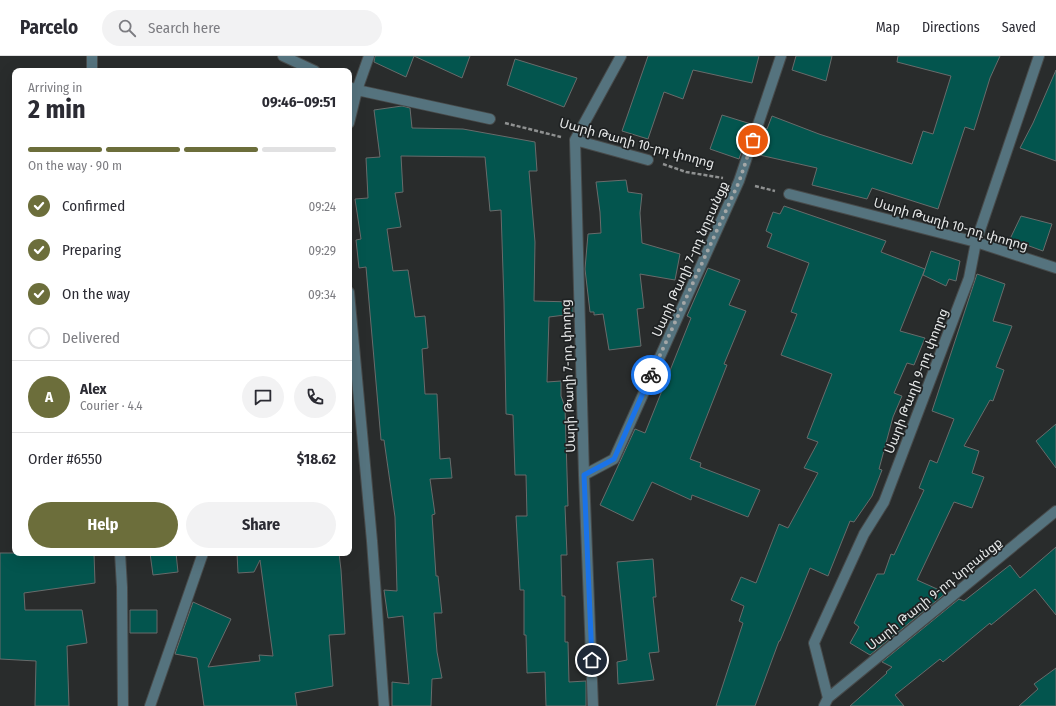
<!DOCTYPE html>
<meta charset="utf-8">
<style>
:root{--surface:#fff;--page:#f2f2f3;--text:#2b2b33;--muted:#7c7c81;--line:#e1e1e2;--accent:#6c6e3b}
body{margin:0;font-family:"Fira Sans Condensed","Noto Sans Armenian",sans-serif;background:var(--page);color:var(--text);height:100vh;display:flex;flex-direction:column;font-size:15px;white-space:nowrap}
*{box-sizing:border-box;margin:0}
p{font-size:13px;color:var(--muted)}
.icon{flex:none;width:22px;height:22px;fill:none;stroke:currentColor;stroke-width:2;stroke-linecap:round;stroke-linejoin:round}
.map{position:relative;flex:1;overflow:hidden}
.panel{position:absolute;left:12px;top:12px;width:340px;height:488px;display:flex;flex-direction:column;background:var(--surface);border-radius:8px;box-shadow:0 4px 16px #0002}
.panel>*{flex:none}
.pin{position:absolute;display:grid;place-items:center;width:34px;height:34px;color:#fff;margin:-17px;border:2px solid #fff;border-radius:50%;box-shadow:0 1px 4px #0007}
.courier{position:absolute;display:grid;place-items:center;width:40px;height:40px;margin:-20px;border:3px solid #1a73e8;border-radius:50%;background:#fff;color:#222;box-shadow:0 1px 5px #0007}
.overview em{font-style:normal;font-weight:700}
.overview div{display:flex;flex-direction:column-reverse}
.overview{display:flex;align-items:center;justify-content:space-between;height:68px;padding:0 16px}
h1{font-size:26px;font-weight:700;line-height:30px}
.bar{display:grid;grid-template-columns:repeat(4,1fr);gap:6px 4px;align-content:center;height:48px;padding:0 16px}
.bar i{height:5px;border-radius:3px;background:var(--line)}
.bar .on{background:var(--accent)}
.bar p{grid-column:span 4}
.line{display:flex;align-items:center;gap:10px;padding:0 16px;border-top:1px solid var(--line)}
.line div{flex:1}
.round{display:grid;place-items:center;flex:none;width:42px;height:42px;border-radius:21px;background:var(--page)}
ol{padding:0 16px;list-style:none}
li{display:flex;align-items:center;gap:12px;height:44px}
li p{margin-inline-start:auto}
li .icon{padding:4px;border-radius:50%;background:var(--accent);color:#fff;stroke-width:4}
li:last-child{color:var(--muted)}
li i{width:22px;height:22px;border:2px solid var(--line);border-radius:50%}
.action{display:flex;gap:8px;margin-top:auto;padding:8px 16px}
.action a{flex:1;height:46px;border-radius:24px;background:var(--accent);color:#fff;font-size:16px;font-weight:700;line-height:46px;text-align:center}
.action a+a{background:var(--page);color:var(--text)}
header{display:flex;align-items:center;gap:24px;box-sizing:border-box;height:56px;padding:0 20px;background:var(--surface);border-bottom:1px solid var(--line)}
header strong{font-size:19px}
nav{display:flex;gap:22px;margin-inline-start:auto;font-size:14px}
.search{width:280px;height:36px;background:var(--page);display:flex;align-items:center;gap:10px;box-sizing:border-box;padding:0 14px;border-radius:22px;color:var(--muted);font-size:15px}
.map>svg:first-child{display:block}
.building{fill:#03554e;stroke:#686b6b}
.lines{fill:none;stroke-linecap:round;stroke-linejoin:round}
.minor-casing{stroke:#474a4a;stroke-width:12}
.path{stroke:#8f9191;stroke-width:2.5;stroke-dasharray:4 2;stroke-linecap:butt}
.minor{stroke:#55737e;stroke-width:10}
.done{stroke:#a4a7a7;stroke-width:4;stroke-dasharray:0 7.2}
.route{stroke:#1a73e8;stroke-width:5}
.labels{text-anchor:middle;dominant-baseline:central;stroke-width:3.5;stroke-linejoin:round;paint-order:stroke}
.street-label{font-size:13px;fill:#e7e9e9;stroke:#1f2223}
</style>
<header>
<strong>Parcelo</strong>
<div class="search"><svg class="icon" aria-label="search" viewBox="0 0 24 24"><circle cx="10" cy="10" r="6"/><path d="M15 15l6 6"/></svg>Search here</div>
<nav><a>Map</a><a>Directions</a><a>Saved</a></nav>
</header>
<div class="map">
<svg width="1056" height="650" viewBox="0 0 1056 650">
<rect width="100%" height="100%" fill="#292c2c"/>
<!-- building -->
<path class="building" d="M 375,0 L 414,0 L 406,21 L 374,6 Z
M 414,0 L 470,0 L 462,22 Z
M 648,0 L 759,0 L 752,27 L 693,14 L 683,43 L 664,36 L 648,83 L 622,75 Z
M 796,0 L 832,0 L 826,25 L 792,14 Z
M 898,0 L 1000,0 L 990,22 L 974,74 L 965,71 L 938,153 L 872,132 L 867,143 L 812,129 L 817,112 L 755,98 L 764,72 L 767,73 L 772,60 L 819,78 L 912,108 L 923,75 L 933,78 L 951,20 L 897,6 Z
M 515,3 L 577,22 L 564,51 L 507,29 Z
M 1056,14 L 1056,105 L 1020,92 L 1033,67 Z
M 402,50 L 410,52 L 412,72 L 463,73 L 535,86 L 537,115 L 529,115 L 535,186 L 534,245 L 573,246 L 573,258 L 549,261 L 547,326 L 561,325 L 561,340 L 565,351 L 568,450 L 565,450 L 567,499 L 561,499 L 562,540 L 565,540 L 565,586 L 568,586 L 569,626 L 586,625 L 586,650 L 546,650 L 545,616 L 527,617 L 526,579 L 524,579 L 524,534 L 520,534 L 516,460 L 527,460 L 526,419 L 515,419 L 513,359 L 506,358 L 504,246 L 501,154 L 490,155 L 485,101 L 401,100 L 403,136 L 395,137 L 401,171 L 387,173 L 393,215 L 408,214 L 415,261 L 425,260 L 428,292 L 422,293 L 425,338 L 437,338 L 440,403 L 450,402 L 452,422 L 430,423 L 435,458 L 432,459 L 436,520 L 438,520 L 442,557 L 434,557 L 437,596 L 442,622 L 432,623 L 431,650 L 392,650 L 392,626 L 409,628 L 403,560 L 388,562 L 384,534 L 397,535 L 395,461 L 384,384 L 381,384 L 366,211 L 359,212 L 356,184 L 361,183 L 355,143 L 368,142 L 366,102 L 380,101 L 374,54 Z
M 722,59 L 751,68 L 739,103 L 710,93 Z
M 626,124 L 628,136 L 642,138 L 640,157 L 642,187 L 680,198 L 675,224 L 640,218 L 644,252 L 637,253 L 641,290 L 609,294 L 603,258 L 594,259 L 594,256 L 590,256 L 585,213 L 588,178 L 601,177 L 600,156 L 596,126 Z
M 784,150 L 886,185 L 881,196 L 925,213 L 900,275 L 925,282 L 914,309 L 907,307 L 894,337 L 902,340 L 893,361 L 879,413 L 882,414 L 872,440 L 854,466 L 850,465 L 828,520 L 810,512 L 780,585 L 779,585 L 755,650 L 716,650 L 743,567 L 739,565 L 744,550 L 731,544 L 741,521 L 756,527 L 779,468 L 788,472 L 818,417 L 804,412 L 818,386 L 807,382 L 832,318 L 781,299 L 797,258 L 791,256 L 809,207 L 767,191 L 772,178 L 766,175 L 773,156 L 780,158 Z
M 1021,160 L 1052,168 L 1043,195 L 1010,183 Z
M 931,195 L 960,205 L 956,225 L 949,223 L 946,230 L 923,219 Z
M 708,212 L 740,224 L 729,249 L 746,255 L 724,308 L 727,309 L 690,403 L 701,407 L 700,411 L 760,434 L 748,461 L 692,439 L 691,444 L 652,426 L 633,465 L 600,449 L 635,373 L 645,377 L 691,262 L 687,260 Z
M 977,218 L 1005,228 L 993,265 L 1012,270 L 996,311 L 1004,314 L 993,345 L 990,344 L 964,390 L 979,395 L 972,417 L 984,421 L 972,452 L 954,446 L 917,524 L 946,537 L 870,599 L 850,587 L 859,571 L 854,567 L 877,518 L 884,518 L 891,498 L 894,499 L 924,434 L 919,432 L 930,404 L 937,407 L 954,363 L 932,355 Z
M 1056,368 L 1056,412 L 1036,385 Z
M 1056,491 L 1056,559 L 1035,533 L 991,569 L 990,567 L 943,606 L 940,603 L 895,639 L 904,650 L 850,650 L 887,617 L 886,616 L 892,611 L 882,606 L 959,543 L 964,545 L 1010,509 L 1020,522 Z
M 0,497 L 94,497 L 95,527 L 24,537 L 25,554 L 82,554 L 87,587 L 67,590 L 69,650 L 35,650 L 36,605 L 0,603 Z
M 150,497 L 176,497 L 178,516 L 153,519 Z
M 237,497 L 339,497 L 341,514 L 345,578 L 329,579 L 333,630 L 295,637 L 297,650 L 204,650 L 197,602 L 175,598 L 193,546 L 231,563 L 208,611 L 260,605 L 259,599 L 273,600 L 260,504 L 254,516 L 238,517 Z
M 653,503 L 656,541 L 653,541 L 659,596 L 649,597 L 654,624 L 618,628 L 617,606 L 627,604 L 617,506 Z
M 130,554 L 157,554 L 157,577 L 130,577 Z
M 1056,612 L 1056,650 L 1019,650 L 1038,633 L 1034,628 Z"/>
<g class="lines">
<!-- minor casing -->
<g class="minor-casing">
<path id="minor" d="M 283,0 L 315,15
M 92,15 L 92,0
M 349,31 L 357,34 L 490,63
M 349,67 L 357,34 L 369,0
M 575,84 L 648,104
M 789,138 L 976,186 L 1056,212
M 349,236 L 372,485 L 384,650
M 584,419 L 614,403 L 739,125 L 781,0
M 120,497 L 122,531 L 123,650
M 828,642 L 1056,455
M 150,650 L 203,497
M 593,650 L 584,419 L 575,84 L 621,0
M 824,650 L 828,642 L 814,587 L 864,478 L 884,446 L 969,222 L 976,186 L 1039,0"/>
</g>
<!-- path -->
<path class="path" d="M 505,67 L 561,81
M 663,108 L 686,116 L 723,122
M 755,130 L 775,135"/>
<!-- minor -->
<use href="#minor" class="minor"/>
</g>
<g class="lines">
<!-- done -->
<path class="done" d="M 651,319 L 739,126 L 753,84"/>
<!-- route -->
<path class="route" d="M 592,604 L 584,419 L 614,403 L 651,319"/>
</g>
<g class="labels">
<!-- street labels -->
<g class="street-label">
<text transform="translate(637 87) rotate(15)">Սարի Թաղի 10-րդ փողոց</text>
<text transform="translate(951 168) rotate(16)">Սարի Թաղի 10-րդ փողոց</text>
<text transform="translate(690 203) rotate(-66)">Սարի Թաղի 7-րդ նրբանցք</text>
<text transform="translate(568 320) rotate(-92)">Սարի Թաղի 7-րդ փողոց</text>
<text transform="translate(916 325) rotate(-69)">Սարի Թաղի 9-րդ փողոց</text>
<text transform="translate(934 538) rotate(-39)">Սարի Թաղի 9-րդ նրբանցք</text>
</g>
</g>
</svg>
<div class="pin" style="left:753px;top:84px;background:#ea580c"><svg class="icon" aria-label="bag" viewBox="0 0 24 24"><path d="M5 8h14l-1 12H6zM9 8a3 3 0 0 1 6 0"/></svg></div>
<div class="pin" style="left:592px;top:604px;background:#1f2937"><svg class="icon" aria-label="home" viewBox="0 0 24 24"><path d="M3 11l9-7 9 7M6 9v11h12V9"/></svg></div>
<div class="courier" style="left:651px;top:319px"><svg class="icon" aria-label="bike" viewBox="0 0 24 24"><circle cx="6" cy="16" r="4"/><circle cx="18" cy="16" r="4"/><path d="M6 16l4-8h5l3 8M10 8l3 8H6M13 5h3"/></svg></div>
<section class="panel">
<div class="overview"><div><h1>2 min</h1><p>Arriving in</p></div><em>09:46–09:51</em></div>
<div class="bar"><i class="on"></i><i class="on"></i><i class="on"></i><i></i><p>On the way · 90 m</p></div>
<ol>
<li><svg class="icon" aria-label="check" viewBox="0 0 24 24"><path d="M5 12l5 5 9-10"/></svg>Confirmed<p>09:24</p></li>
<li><svg class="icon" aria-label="check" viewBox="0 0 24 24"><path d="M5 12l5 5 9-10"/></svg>Preparing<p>09:29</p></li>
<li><svg class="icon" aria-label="check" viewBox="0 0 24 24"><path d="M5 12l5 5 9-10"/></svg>On the way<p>09:34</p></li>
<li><i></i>Delivered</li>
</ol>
<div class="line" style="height:72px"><b class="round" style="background:var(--accent);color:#fff">A</b><div><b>Alex</b><p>Courier · 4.4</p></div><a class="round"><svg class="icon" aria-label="chat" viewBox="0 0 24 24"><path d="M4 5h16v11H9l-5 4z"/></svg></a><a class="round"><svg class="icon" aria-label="phone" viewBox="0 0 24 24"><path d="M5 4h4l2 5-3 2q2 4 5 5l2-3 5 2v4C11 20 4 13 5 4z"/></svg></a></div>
<div class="line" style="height:52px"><div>Order #6550</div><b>$18.62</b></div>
<div class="action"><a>Help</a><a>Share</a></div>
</section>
</div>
